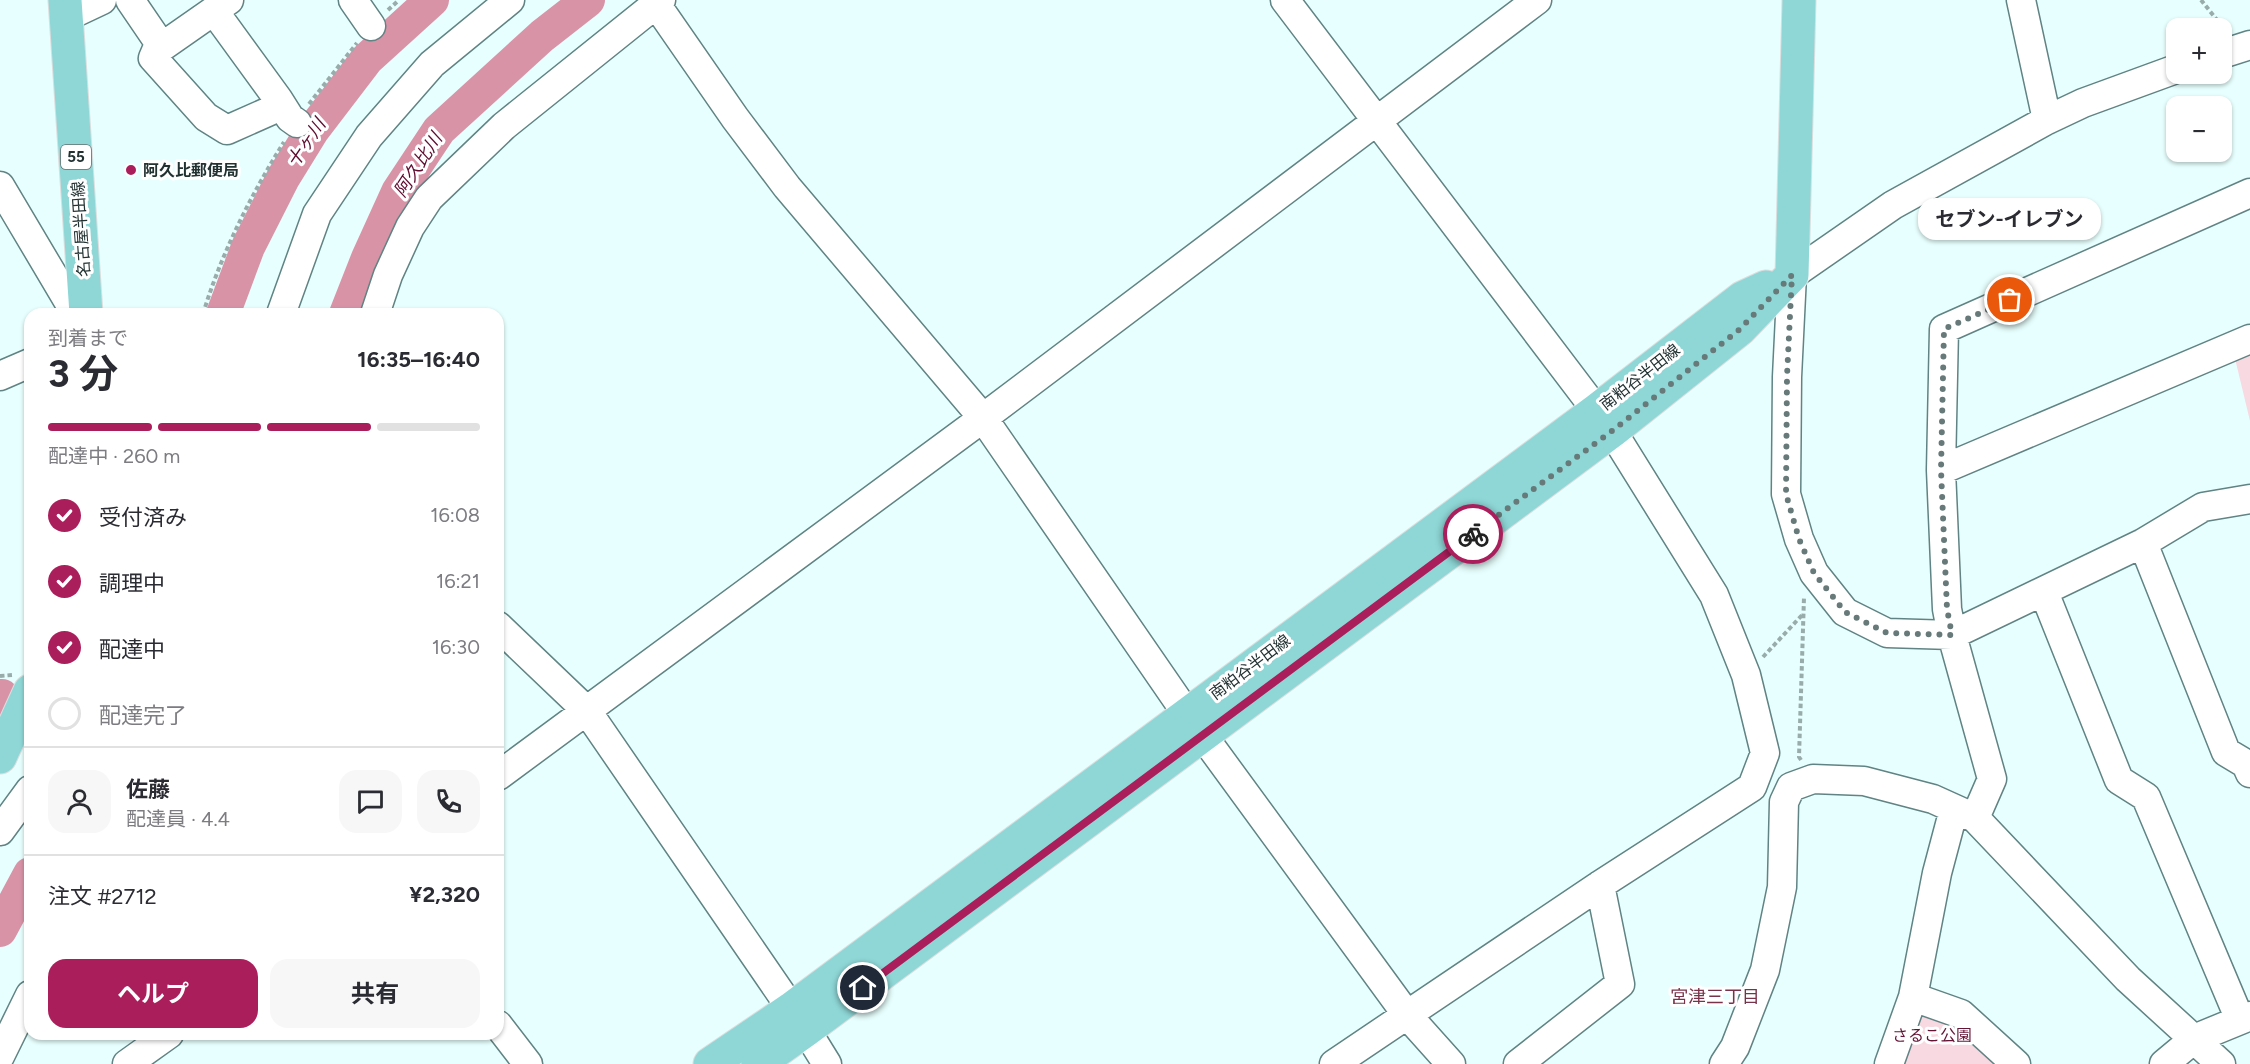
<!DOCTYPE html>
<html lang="ja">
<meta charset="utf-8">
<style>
:root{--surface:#fff;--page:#f7f7f7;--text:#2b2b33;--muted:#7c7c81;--line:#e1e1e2;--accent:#ab1e5c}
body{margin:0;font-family:Figtree,"Noto Sans JP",sans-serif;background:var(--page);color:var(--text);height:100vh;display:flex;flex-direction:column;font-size:22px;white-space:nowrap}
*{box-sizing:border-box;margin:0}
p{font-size:20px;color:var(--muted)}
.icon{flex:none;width:33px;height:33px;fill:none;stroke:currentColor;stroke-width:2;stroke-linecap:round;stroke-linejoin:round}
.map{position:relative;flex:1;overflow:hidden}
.drawer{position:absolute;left:24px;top:308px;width:480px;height:732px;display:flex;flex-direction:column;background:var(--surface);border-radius:18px;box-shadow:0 2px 4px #0004}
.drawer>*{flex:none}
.tools{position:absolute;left:2166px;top:18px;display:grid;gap:12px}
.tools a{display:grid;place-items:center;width:66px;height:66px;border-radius:12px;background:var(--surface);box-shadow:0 2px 4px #0004;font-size:30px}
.pin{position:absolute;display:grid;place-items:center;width:51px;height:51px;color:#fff;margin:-26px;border:3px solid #fff;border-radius:50%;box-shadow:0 2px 6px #0007}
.courier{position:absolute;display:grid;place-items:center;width:60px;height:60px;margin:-30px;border:4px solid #ab1e5c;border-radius:50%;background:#fff;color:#222;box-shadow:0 2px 8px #0007}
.bubble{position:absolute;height:42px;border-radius:18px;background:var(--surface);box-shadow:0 2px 4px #0004;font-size:20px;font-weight:700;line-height:42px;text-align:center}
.head em{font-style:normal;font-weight:700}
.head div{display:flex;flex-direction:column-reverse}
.head{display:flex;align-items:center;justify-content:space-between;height:102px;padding:0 24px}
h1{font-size:39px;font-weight:700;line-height:45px}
.bar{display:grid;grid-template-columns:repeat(4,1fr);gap:9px 6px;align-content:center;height:72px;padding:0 24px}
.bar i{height:8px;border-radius:4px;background:var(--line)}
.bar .selected{background:var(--accent)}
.bar p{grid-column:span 4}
.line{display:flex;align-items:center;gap:15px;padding:0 24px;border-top:2px solid var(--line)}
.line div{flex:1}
.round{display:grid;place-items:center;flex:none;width:63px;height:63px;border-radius:18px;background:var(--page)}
ol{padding:0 24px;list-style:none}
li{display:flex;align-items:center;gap:18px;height:66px}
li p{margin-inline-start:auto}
li .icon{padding:6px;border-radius:50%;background:var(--accent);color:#fff;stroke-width:4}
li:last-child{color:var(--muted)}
li i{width:33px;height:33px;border:3px solid var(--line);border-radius:50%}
.action{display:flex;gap:12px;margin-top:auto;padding:12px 24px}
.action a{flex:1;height:69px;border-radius:18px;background:var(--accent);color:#fff;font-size:24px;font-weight:700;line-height:69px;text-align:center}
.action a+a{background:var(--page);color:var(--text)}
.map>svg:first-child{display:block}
.green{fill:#f8d9e1}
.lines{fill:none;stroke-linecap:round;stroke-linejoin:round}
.river{stroke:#d893a7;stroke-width:34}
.minor-casing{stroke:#608383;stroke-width:31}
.major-casing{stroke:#dcdede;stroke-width:35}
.path{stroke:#97acab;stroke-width:4;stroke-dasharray:4.5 3;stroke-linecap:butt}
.minor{stroke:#fff;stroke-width:28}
.major{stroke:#8fd7d7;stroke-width:33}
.done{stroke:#677979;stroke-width:6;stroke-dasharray:0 10.8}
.route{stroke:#ab1e5c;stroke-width:8}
.poi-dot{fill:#ab1e5c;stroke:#fff;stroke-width:2}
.labels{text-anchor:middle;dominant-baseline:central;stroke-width:6;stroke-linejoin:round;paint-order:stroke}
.shield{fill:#fff;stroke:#646f6f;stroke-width:1.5}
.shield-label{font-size:15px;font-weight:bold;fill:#223131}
.poi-label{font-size:16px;font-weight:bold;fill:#223131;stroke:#fff;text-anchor:start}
.street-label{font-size:16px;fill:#223131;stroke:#fff}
.park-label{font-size:16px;fill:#641435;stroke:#fff}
.water-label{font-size:18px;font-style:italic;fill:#5d0b2f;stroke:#fff}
.neighbourhood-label{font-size:18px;fill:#78334b;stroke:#fff}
</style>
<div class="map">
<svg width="2250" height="1064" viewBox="0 0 2250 1064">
<rect width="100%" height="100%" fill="#e7fffe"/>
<!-- green -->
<path class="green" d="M 2250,339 L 2250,421 L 2232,346 Z
M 1913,997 L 2016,1064 L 1889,1064 Z"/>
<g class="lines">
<!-- river -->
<path class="river" d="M 223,314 L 248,247 L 283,178 L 312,131 L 367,59 L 432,0
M 346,314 L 368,258 L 398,192 L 439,130 L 542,36 L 588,0
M 0,698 L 2,696
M 0,930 L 30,874"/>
<!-- minor casing -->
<g class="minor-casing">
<path id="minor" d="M 130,0 L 162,47
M 229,0 L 156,51 L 153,58 L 206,117 L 227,130 L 281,106
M 353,0 L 371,26
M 1285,0 L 1612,431 L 1714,595 L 1746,675 L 1765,753 L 1752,787 L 1600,885 L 1334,1064
M 2021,0 L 2047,120
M 656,4 L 735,118 L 787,187 L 983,418 L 1187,714 L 1407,1015 L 1451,1064
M 214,11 L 278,99 L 290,118 L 297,123
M 66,17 L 102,0
M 2222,54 L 2250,45
M 2176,69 L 2083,103 L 2047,120 L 1893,205 L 1792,275 L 1787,377 L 1786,494 L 1799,539 L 1814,573 L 1845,612 L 1887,633 L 1952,635 L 2143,543 L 2203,507 L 2250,499
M 0,186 L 76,314
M 281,314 L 317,214 L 369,136 L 432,64 L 510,0
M 375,314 L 388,275 L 410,227 L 429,198 L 504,126 L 661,0
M 0,376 L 30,363
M 1941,470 L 2250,339
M 2143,543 L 2226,752 L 2246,764 L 2250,773
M 2044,592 L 2119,780 L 2146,797 L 2240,1020
M 498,626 L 587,711 L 806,1030 L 827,1064
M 498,776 L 983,418 L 1537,0
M 0,831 L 30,790
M 1913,997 L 1961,1014 L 2016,1064
M 498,1025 L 528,1064
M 0,1056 L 30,995
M 127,1064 L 169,1034
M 1518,1064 L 1620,984 L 1600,885
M 1724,1064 L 1735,1047 L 1765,970 L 1782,887 L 1784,802 L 1791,787 L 1813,779 L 1864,781 L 1933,799 L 1975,818
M 1889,1064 L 1913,997 L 1937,873 L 1954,809
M 2164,1064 L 2194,1039 L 2250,1016
M 2221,1064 L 2128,979 L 1975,818 L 1992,779 L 1952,635 L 1947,609 L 1941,470 L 1944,329 L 2250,193"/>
</g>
<!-- major casing -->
<g class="major-casing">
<path id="major" d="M 65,0 L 86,314
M 0,757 L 30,691
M 710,1064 L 791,1009 L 1597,410 L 1742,298 L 1766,287
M 758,1064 L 806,1030 L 1612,431 L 1740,329 L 1792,275 L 1799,0"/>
</g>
<!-- path -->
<path class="path" d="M 2201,0 L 2225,30
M 388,10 L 399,0
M 309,104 L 357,43
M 203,314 C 221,254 251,195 284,142
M 1763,657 L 1803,614
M 0,676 L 12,675
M 1801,760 L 1799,757 L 1804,597"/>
<!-- minor -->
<use href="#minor" class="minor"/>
<!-- major -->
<use href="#major" class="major"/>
</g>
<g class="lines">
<!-- done -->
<path class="done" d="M 1473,534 L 1612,431 L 1740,329 L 1792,275 L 1787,376 L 1786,494 L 1799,539 L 1814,573 L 1845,612 L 1887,633 L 1952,635 L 1947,609 L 1941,470 L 1944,329 L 2010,300"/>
<!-- route -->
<path class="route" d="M 863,988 L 1473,534"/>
</g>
<!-- markers -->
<circle class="poi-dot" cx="131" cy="170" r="6"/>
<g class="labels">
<!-- shield labels -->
<rect class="shield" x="61" y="145" width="30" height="24" rx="4.5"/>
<g class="shield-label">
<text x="76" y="157">55</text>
</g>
<!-- poi labels -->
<g class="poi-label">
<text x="143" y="170">阿久比郵便局</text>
</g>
<!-- street labels -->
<g class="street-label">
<text transform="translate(81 229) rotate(-94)">名古屋半田線</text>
<text transform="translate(1640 377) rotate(-38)">南粕谷半田線</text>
<text transform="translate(1250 667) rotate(-37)">南粕谷半田線</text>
</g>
<!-- park labels -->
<g class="park-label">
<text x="1932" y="1035">さるこ公園</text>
</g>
<!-- water labels -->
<g class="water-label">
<text transform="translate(306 143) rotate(-56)">十ヶ川</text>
<text transform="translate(418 165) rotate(-57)">阿久比川</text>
</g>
<!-- neighbourhood labels -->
<g class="neighbourhood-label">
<text x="1715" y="997">宮津三丁目</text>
</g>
</g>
</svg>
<div class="tools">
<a>+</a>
<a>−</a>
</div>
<div class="pin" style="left:2010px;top:300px;background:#ea580c"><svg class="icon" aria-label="bag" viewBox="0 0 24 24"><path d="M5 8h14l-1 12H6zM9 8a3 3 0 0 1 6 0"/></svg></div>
<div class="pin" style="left:863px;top:988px;background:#1f2937"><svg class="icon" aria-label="home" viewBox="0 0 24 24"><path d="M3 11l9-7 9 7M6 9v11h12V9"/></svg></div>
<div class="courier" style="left:1473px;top:534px"><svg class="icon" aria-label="bike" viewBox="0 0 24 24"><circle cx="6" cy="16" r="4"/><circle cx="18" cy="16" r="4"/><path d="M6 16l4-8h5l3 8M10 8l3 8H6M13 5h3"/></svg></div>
<div class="bubble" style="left:1918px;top:198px;width:183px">セブン-イレブン</div>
<section class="drawer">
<div class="head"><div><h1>3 分</h1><p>到着まで</p></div><em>16:35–16:40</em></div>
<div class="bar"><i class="selected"></i><i class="selected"></i><i class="selected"></i><i></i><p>配達中 · 260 m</p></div>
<ol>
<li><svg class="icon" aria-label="check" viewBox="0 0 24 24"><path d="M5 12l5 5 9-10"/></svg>受付済み<p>16:08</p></li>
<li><svg class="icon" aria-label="check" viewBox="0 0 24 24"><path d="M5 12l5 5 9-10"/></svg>調理中<p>16:21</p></li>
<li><svg class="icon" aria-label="check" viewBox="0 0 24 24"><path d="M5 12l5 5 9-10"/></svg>配達中<p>16:30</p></li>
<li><i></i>配達完了</li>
</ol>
<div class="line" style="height:108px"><a class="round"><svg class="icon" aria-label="person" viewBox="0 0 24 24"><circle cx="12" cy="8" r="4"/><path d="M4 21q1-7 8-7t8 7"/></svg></a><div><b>佐藤</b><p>配達員 · 4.4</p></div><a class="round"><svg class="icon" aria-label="chat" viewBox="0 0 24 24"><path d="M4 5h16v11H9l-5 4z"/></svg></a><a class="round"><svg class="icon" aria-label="phone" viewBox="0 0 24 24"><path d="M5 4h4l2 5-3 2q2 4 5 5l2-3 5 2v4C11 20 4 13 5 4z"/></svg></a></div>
<div class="line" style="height:78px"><div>注文 #2712</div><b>¥2,320</b></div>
<div class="action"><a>ヘルプ</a><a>共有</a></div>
</section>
</div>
